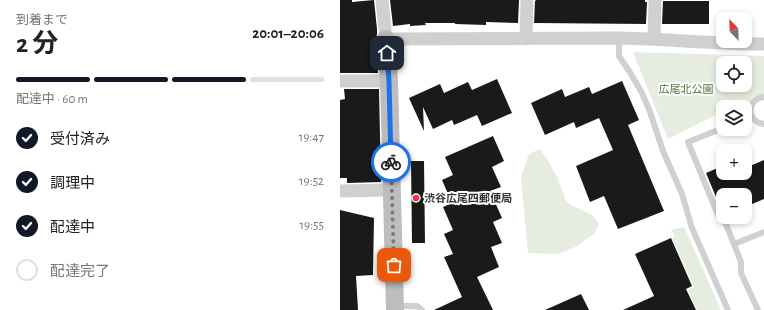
<!DOCTYPE html>
<html lang="ja">
<meta charset="utf-8">
<style>
:root{--surface:#fff;--page:#f6f6f6;--text:#222;--muted:#767676;--line:#e0e0e0;--accent:#111827}
body{margin:0;font-family:"Alegreya Sans","Noto Sans JP",sans-serif;background:var(--page);color:var(--text);height:100vh;display:flex;flex-direction:column;font-size:15px;white-space:nowrap}
*{box-sizing:border-box;margin:0}
p{font-size:13px;color:var(--muted)}
.icon{flex:none;width:22px;height:22px;fill:none;stroke:currentColor;stroke-width:2;stroke-linecap:round;stroke-linejoin:round}
.map{position:relative;flex:1;overflow:hidden}
.drawer{display:flex;flex-direction:column;background:var(--surface);width:340px}
.drawer>*{flex:none}
.needle{width:26px;rotate:337deg}
.tools{position:absolute;left:376px;top:12px;display:grid;gap:8px}
.tools a{display:grid;place-items:center;width:36px;height:36px;border-radius:8px;background:var(--surface);box-shadow:0 2px 6px #0003;font-size:20px}
.pin{position:absolute;display:grid;place-items:center;width:34px;height:34px;color:#fff;margin:-17px;border-radius:8px;box-shadow:0 2px 6px #0006}
.courier{position:absolute;display:grid;place-items:center;width:40px;height:40px;margin:-20px;border:3px solid #1a73e8;border-radius:50%;background:#fff;color:#222;box-shadow:0 1px 5px #0007}
.overview em{font-style:normal;font-weight:700}
.overview div{display:flex;flex-direction:column-reverse}
.overview{display:flex;align-items:center;justify-content:space-between;height:68px;padding:0 16px}
h1{font-size:26px;font-weight:700;line-height:30px}
.bar{display:grid;grid-template-columns:repeat(4,1fr);gap:6px 4px;align-content:center;height:48px;padding:0 16px}
.bar i{height:5px;border-radius:3px;background:var(--line)}
.bar .on{background:var(--accent)}
.bar p{grid-column:span 4}
ol{padding:0 16px;list-style:none}
li{display:flex;align-items:center;gap:12px;height:44px}
li p{margin-inline-start:auto}
li .icon{padding:4px;border-radius:50%;background:var(--accent);color:#fff;stroke-width:4}
li:last-child{color:var(--muted)}
li i{width:22px;height:22px;border:2px solid var(--line);border-radius:50%}
main{display:flex;flex:1;min-height:0}
.map>svg:first-child{display:block}
.green{fill:#e6ecdf;fill-rule:evenodd}
.building{fill:#1a1a1a}
.lines{fill:none;stroke-linecap:round;stroke-linejoin:round}
.lane{stroke:#d0d0d0;stroke-width:6}
.street{stroke:#d0d0d0;stroke-width:13}
.secondary{stroke:#bdbdbd;stroke-width:18}
.done{stroke:#7a7a7a;stroke-width:4;stroke-dasharray:0 7.2}
.route{stroke:#1a73e8;stroke-width:5}
.poi-dot{fill:#e63946;stroke:#fff;stroke-width:1.5}
.labels{text-anchor:middle;dominant-baseline:central;stroke-width:4;stroke-linejoin:round;paint-order:stroke}
.park-label{font-size:11px;fill:#56703f;stroke:#fff}
.poi-label{font-size:11px;font-weight:bold;fill:#333;stroke:#fff;text-anchor:start}
</style>
<main>
<section class="drawer">
<div class="overview"><div><h1>2 分</h1><p>到着まで</p></div><em>20:01–20:06</em></div>
<div class="bar"><i class="on"></i><i class="on"></i><i class="on"></i><i></i><p>配達中 · 60 m</p></div>
<ol>
<li><svg class="icon" aria-label="check" viewBox="0 0 24 24"><path d="M5 12l5 5 9-10"/></svg>受付済み<p>19:47</p></li>
<li><svg class="icon" aria-label="check" viewBox="0 0 24 24"><path d="M5 12l5 5 9-10"/></svg>調理中<p>19:52</p></li>
<li><svg class="icon" aria-label="check" viewBox="0 0 24 24"><path d="M5 12l5 5 9-10"/></svg>配達中<p>19:55</p></li>
<li><i></i>配達完了</li>
</ol>
</section>
<div class="map">
<svg width="424" height="310" viewBox="0 0 424 310">
<rect width="100%" height="100%" fill="#fff"/>
<!-- green -->
<path class="green" d="M 293,52 L 424,56 L 424,100 L 398,107 L 383,107 L 383,111 L 328,139 ZM 383,63 L 405,63 L 405,85 L 383,85 Z
M 200,149 L 207,159 L 217,177 L 227,203 L 237,208 L 251,214 L 259,224 L 254,234 L 235,247 L 218,254 L 188,253 L 181,177 L 189,154 Z
M 344,227 L 381,310 L 357,310 L 348,290 L 354,287 L 332,238 L 335,236 L 331,230 Z"/>
<!-- building -->
<path class="building" d="M 0,0 L 12,0 L 12,2 L 34,0 L 37,29 L 37,34 L 36,40 L 38,73 L 0,73 Z
M 50,0 L 179,0 L 178,23 L 146,22 L 146,25 L 115,24 L 115,23 L 85,23 L 86,25 L 70,26 L 70,24 L 53,26 Z
M 196,0 L 305,0 L 305,2 L 307,2 L 306,24 L 194,23 L 195,1 Z
M 323,1 L 369,1 L 369,24 L 322,24 Z
M 157,79 L 172,113 L 142,126 L 137,115 L 114,125 L 112,120 L 93,129 L 83,107 L 84,131 L 69,98 L 100,84 L 104,93 L 128,82 L 132,90 Z
M 282,81 L 299,120 L 288,125 L 324,211 L 278,229 L 264,196 L 250,202 L 236,166 L 273,150 L 259,118 L 236,128 L 234,122 L 205,135 L 191,103 L 222,89 L 225,97 L 249,87 L 252,94 Z
M 4,89 L 39,89 L 41,182 L 7,183 L 7,178 L 0,178 L 0,100 L 5,99 Z
M 153,136 L 164,161 L 152,167 L 161,187 L 150,191 L 162,218 L 153,222 L 162,243 L 151,247 L 159,267 L 137,277 L 153,310 L 94,310 L 122,297 L 104,257 L 113,254 L 104,234 L 113,230 L 103,207 L 112,203 L 102,180 L 113,175 L 105,157 Z
M 424,160 L 424,199 L 405,207 L 405,195 L 383,195 L 383,214 L 366,173 L 380,167 L 385,176 L 392,173 L 405,173 L 405,168 Z
M 71,161 L 84,161 L 85,243 L 72,243 Z
M 0,210 L 34,218 L 33,275 L 16,276 L 18,310 L 0,310 Z
M 331,238 L 352,286 L 346,289 L 356,310 L 283,310 L 314,296 L 295,254 Z
M 241,294 L 249,310 L 205,310 Z"/>
<g class="lines">
<!-- lane -->
<path class="lane" d="M 279,38 L 279,56 L 291,74 L 302,93 L 310,112 L 323,151 L 342,194 L 352,228 L 388,310
M 424,97 C 406,99 406,122 424,124
M 383,128 L 348,142 L 378,215 L 386,224 L 401,262 L 401,273 L 418,310
M 394,244 L 424,232
M 57,306 L 77,306 L 82,310"/>
<!-- street -->
<path class="street" d="M 42,0 L 46,39 L 279,38 C 327,39 376,44 424,44
M 186,39 L 187,0
M 314,39 L 315,0
M 0,81 L 49,81
M 0,191 L 52,190"/>
<!-- secondary -->
<path class="secondary" d="M 46,39 L 49,81 L 55,310"/>
</g>
<g class="lines">
<!-- done -->
<path class="done" d="M 51,162 L 54,265"/>
<!-- route -->
<path class="route" d="M 47,53 L 49,81 L 51,162"/>
</g>
<!-- markers -->
<circle class="poi-dot" cx="76" cy="198" r="4"/>
<g class="labels">
<!-- park labels -->
<g class="park-label">
<text x="346" y="89">広尾北公園</text>
</g>
<!-- poi labels -->
<g class="poi-label">
<text x="84" y="198">渋谷広尾四郵便局</text>
</g>
</g>
</svg>
<div class="tools">
<a><svg class="needle" viewBox="-14 -14 28 28"><path d="M0-13l5 13h-10z" fill="#e53935"/><path d="M0 13l5-13h-10z" fill="#767676"/></svg></a>
<a><svg class="icon" aria-label="locate" viewBox="0 0 24 24"><circle cx="12" cy="12" r="6"/><path d="M12 2v4M12 18v4M2 12h4M18 12h4"/></svg></a>
<a><svg class="icon" aria-label="layers" viewBox="0 0 24 24"><path d="M12 4l9 5-9 5-9-5zM3 14l9 5 9-5"/></svg></a>
<a>+</a>
<a>−</a>
</div>
<div class="pin" style="left:54px;top:265px;background:#ea580c"><svg class="icon" aria-label="bag" viewBox="0 0 24 24"><path d="M5 8h14l-1 12H6zM9 8a3 3 0 0 1 6 0"/></svg></div>
<div class="pin" style="left:47px;top:53px;background:#1f2937"><svg class="icon" aria-label="home" viewBox="0 0 24 24"><path d="M3 11l9-7 9 7M6 9v11h12V9"/></svg></div>
<div class="courier" style="left:51px;top:162px"><svg class="icon" aria-label="bike" viewBox="0 0 24 24"><circle cx="6" cy="16" r="4"/><circle cx="18" cy="16" r="4"/><path d="M6 16l4-8h5l3 8M10 8l3 8H6M13 5h3"/></svg></div>
</div>
</main>
